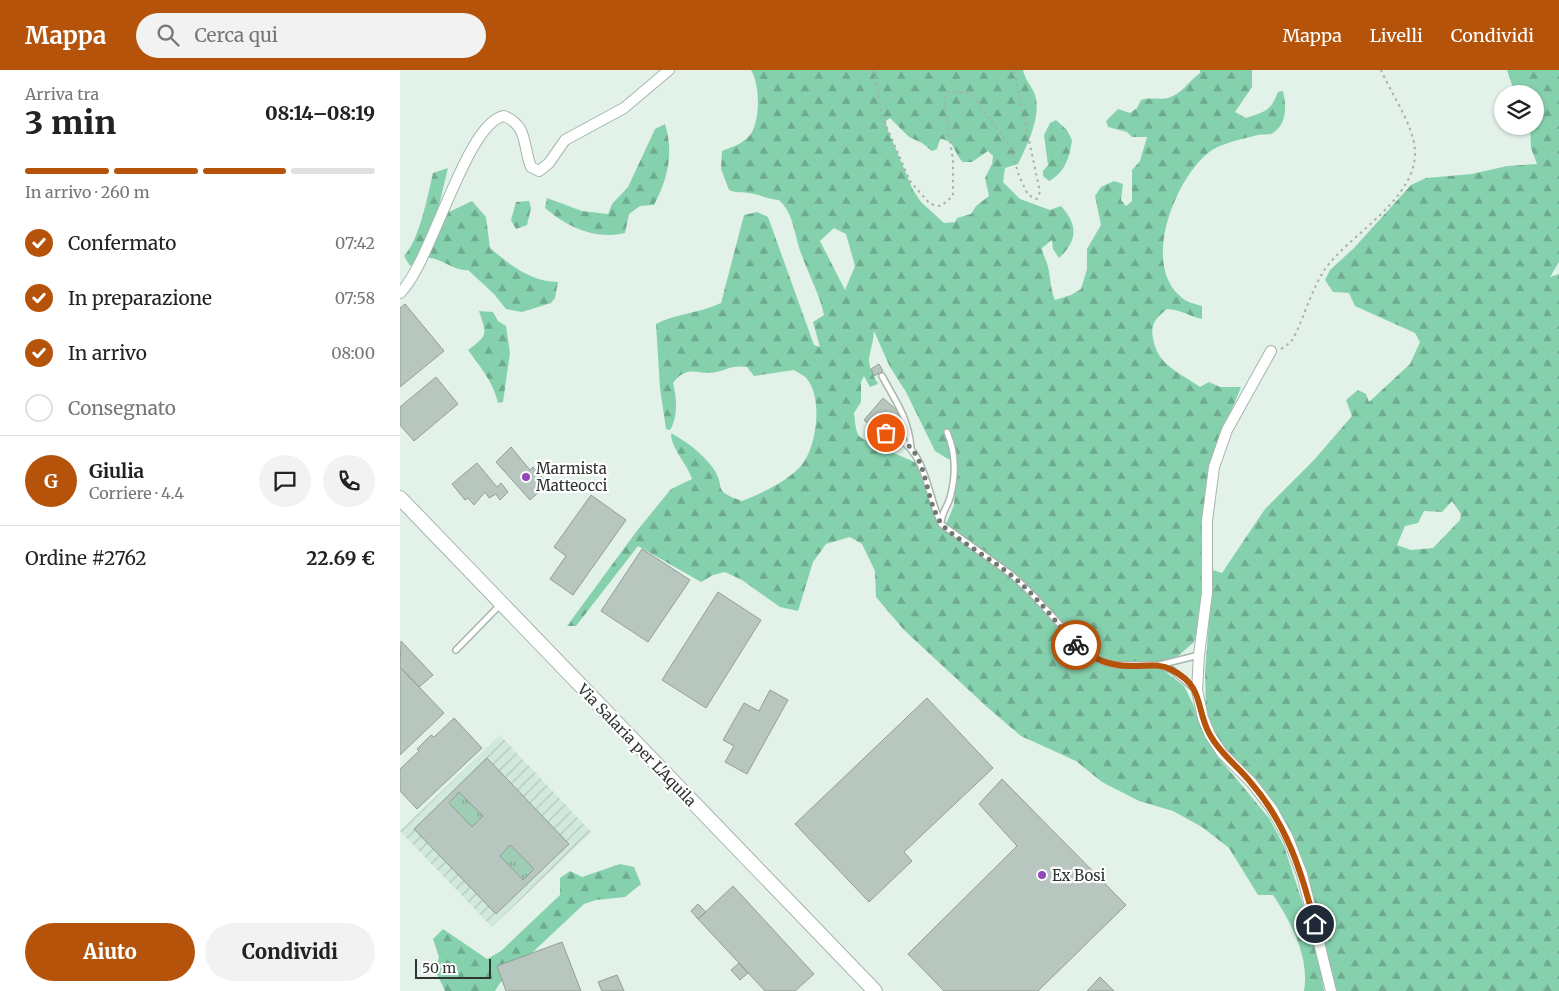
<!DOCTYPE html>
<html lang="it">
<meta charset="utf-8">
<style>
:root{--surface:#fff;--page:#f2f2f2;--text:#222;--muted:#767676;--line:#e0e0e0;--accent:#b45309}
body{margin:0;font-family:Merriweather,serif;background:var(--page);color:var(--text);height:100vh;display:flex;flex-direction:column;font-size:19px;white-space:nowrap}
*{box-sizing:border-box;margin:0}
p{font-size:16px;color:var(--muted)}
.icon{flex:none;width:28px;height:28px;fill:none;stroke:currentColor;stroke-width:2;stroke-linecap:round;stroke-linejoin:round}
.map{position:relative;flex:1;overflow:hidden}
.sheet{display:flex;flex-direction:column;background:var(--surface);width:400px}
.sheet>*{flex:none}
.tools{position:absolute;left:1094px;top:15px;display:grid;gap:10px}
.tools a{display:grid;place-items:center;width:50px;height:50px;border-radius:50%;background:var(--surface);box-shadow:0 1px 4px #0004;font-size:25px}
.scale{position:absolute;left:15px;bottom:12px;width:76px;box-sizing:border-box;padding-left:5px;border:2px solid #2f3531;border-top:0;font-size:14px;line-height:18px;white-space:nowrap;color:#2f3531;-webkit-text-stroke:4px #fff;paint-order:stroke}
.pin{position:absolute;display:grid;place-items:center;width:42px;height:42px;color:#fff;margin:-21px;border:2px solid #fff;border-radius:50%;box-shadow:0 1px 5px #0007}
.courier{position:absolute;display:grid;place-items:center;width:50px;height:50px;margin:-25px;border:4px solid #b45309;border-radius:50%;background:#fff;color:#222;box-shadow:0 1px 6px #0007}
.overview em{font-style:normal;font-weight:800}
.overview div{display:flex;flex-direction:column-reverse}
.overview{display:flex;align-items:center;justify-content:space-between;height:85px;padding:0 25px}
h1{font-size:32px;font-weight:800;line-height:38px}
.bar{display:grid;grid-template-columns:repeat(4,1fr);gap:8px 5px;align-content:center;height:60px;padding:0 25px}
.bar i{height:6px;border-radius:4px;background:var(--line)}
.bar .selected{background:var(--accent)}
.bar p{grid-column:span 4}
.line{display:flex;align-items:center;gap:12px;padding:0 25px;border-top:1px solid var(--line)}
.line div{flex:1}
.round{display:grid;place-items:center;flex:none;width:52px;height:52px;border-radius:26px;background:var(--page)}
ol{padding:0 25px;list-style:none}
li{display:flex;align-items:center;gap:15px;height:55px}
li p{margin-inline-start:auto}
li .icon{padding:5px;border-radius:50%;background:var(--accent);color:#fff;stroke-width:4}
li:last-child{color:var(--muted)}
li i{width:28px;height:28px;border:2px solid var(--line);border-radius:50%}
.cta{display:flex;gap:10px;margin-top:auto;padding:10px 25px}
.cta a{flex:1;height:58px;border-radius:30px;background:var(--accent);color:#fff;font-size:20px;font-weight:800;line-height:58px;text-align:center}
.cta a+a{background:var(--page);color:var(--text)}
header{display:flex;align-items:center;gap:30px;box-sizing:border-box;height:70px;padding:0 25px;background:var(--accent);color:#fff}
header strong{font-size:24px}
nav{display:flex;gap:28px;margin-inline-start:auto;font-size:18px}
.search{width:350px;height:45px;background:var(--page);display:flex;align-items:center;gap:12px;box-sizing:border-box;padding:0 18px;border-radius:28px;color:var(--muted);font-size:19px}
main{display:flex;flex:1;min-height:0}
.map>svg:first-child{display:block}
.industrial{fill:url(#industrial-furrows)}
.grass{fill:url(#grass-tufts)}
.forest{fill:url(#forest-firs);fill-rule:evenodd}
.building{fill:#b7c6be;stroke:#919f97;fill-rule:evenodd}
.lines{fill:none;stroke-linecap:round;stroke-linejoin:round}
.service-casing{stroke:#a6b5ad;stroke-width:8}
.minor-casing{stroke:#a6b5ad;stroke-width:12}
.secondary-casing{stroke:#a6b5ad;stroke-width:16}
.path{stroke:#a5b1aa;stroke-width:2;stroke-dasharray:2.5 4;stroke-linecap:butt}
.service{stroke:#fff;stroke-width:5}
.minor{stroke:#fff;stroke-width:10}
.secondary{stroke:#fff;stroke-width:14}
.done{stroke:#6e7771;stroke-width:5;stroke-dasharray:0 9}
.route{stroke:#b45309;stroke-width:6}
.poi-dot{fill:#9347b9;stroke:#fff;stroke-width:2}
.labels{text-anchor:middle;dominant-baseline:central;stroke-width:4.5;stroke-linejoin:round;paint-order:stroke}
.poi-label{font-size:15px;fill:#2f3531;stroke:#fff;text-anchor:start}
.street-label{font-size:15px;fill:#2f3531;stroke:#fff}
</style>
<header>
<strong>Mappa</strong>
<div class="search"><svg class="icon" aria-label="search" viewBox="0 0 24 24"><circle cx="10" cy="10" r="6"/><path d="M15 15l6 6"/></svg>Cerca qui</div>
<nav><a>Mappa</a><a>Livelli</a><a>Condividi</a></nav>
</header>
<main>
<section class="sheet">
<div class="overview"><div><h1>3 min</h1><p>Arriva tra</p></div><em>08:14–08:19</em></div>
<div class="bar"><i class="selected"></i><i class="selected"></i><i class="selected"></i><i></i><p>In arrivo · 260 m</p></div>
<ol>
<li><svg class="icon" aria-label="check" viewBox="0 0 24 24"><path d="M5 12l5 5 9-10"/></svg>Confermato<p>07:42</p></li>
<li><svg class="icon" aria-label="check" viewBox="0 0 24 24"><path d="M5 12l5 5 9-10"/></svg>In preparazione<p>07:58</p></li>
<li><svg class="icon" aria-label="check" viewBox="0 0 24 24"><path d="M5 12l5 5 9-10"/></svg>In arrivo<p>08:00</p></li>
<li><i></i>Consegnato</li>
</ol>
<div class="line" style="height:90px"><b class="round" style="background:var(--accent);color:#fff">G</b><div><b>Giulia</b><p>Corriere · 4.4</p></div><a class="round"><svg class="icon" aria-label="chat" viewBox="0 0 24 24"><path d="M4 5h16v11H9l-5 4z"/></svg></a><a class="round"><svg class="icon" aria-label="phone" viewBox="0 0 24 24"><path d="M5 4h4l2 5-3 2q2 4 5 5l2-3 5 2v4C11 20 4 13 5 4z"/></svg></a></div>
<div class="line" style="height:65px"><div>Ordine #2762</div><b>22.69 €</b></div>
<div class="cta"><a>Aiuto</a><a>Condividi</a></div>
</section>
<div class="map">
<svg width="1159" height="921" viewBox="0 0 1159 921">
<defs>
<pattern id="industrial-furrows" width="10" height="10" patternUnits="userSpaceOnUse" patternTransform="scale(1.25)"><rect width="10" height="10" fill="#d1e8dc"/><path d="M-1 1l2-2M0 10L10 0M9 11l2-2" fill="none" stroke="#b4c8bd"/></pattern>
<pattern id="grass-tufts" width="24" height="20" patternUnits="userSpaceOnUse" patternTransform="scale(1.25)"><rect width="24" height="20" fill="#9eccb4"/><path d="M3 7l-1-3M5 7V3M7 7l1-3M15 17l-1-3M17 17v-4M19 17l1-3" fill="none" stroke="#81a693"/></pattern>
<pattern id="forest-firs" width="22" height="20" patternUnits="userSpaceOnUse" patternTransform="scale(1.25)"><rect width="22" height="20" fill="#86d1ad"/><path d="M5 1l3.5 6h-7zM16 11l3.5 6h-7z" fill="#6eaa8d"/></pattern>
</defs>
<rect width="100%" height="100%" fill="#e2f2e9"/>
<!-- industrial -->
<path class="industrial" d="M 100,665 L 191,762 L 92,857 L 0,761 Z"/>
<!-- grass -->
<path class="grass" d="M 59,722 L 83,746 L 72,757 L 49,733 Z
M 110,775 L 134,799 L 123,810 L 100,786 Z"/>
<!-- forest -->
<path class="forest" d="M 351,0 L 623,0 C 625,10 632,16 635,25 C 642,45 627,76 618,94 L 605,98 L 603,112 L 620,129 L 650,140 L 661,136 C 678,155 678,170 659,188 L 653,179 L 652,170 L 642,178 C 643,186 647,191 648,197 C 651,209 650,218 655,230 L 671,225 L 681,219 L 687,199 L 687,179 L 701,155 L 695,126 L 701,117 L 714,111 L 723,114 L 721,130 L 726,136 L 732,131 L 732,100 L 740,91 L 747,67 L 732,67 L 727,62 L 708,57 L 706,51 L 718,39 L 730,43 L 737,38 L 741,30 C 750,27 761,30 768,28 C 782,24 789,11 800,3 L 800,0 L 852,0 L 852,17 L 835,42 L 846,48 C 865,42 871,41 878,22 L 883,21 C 886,35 888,53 873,63 C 870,65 862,64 858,65 C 843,69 820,73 808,83 C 775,110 741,194 781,227 C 786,232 795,234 802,236 L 802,249 C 788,246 782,240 767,239 C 756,248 750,254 753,268 C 757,295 779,302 800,317 L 809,312 L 820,317 L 841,317 L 809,395 L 801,463 L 804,533 L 794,572 L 778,586 L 758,596 L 784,616 L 793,634 L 802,661 L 819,688 L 869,748 L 884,776 L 902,831 L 921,902 L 924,921 L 904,921 C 910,888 891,852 873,825 L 858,825 L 829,778 L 802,757 L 773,741 L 739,731 L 702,712 L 676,691 L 621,666 L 587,637 L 504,560 L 476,527 L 475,501 L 462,474 L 450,467 L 426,474 L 413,492 L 398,541 L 380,537 L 342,510 L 325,502 L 313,505 L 301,512 L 238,476 L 176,556 L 167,556 L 236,462 L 271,419 L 292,409 C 287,393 271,379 271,363 C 287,372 302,383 313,398 C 327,418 310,420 342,431 C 361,424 387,411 401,396 C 417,377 423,328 407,309 C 404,305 398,303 394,300 L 354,306 L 347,297 C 332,295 330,299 316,302 C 298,306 288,293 273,313 C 277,328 278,347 270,360 L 266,359 L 260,318 L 256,254 C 277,243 300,243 321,233 L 344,145 L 357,142 L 368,147 L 414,275 L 420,277 L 413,252 L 424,245 C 419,222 408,204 401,183 C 394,164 394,144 379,130 C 369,129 363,126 354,124 C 345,121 338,124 329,120 L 321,99 L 322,81 C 332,77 346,73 352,62 C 360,47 360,15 351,0 ZM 490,48 L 509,67 L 522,73 L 532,81 L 537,79 L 540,69 C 556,70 553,83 563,92 L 572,92 L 588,81 L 593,86 L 592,94 L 585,108 L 589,126 L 576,136 L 571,144 L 557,148 L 555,152 L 544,153 L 521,132 L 513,120 L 487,58 L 486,51 ZM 434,158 L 446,164 L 455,196 L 445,220 L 420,171 ZM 474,261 L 490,297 L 506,322 L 535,381 L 548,389 L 556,391 L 554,435 L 547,452 L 540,458 L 516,393 C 505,387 463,371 459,366 C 455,360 455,349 454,343 L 461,332 L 461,312 L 464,306 L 470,317 L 478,314 C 462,286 472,288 474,261 Z
M 1107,0 L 1159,0 L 1159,192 L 1150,207 L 1159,204 L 1159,921 L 933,921 L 883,755 L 815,666 L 806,642 L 805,602 L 813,500 L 822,503 L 865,439 L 914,390 L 952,346 L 946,330 L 958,320 L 966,324 L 969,332 L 1010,294 L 1020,272 L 1015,263 L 955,236 L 949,223 L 933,222 L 925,210 L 930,200 L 954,178 L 1011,115 L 1026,108 L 1072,104 L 1107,96 L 1137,94 L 1131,78 L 1130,56 L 1135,56 L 1135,24 L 1115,24 ZM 1052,431 L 1061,444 L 1060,450 L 1033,478 L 1011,480 L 997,475 L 1005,456 L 1018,453 L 1024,441 L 1042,442 Z
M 656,50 L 667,60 L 672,70 C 670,86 665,103 649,111 L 643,106 L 643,101 L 648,95 L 644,65 L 650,53 Z
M 265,54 C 274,83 268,108 254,135 L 240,136 L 229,144 L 225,163 C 195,170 167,157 145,138 L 147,128 L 182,141 L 208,144 L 212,134 L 228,117 L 255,59 Z
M 48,98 L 38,139 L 49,142 L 72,131 L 86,147 L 90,178 C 110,195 131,212 158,212 L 155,228 L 151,233 L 122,242 L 106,239 L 94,224 L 68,200 C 54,202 40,186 25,188 C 20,189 14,194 10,196 L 4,186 C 19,171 28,125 33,103 Z
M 129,131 L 131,138 L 127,155 L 116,159 L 111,150 L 116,132 Z
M 79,241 L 93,242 L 98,251 L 106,256 L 110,283 L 103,332 L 98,333 C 93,311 80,297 68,280 C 88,265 87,265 79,241 Z
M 220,794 L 234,797 L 241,814 L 225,827 L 196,830 L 184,834 L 100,913 L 95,921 L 45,921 L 35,900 L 39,887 L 33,869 L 43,859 L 87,889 L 101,881 L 160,825 L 160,808 L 170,801 L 182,807 Z"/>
<!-- building -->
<path class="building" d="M 5,234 L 44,281 L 0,317 L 0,238 Z
M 479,294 L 483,301 L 474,306 L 471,299 Z
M 36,307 L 58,334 L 14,371 L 0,355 L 0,337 Z
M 483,328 L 500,343 L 482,365 L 464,350 Z
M 111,377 L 130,400 L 133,397 L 148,414 L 130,430 L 96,392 Z
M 77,393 L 97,417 L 101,413 L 108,422 L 100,430 L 96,424 L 89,428 L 85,422 L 74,435 L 68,428 L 65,430 L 52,414 Z
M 191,425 L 226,450 L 173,525 L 150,509 L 166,486 L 154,477 Z
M 242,479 L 290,510 L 248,572 L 201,541 Z
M 318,522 L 361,550 L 306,638 L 262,610 Z
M 1,571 L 33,605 L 19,617 L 0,597 Z
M 0,597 L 44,643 L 0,685 Z
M 370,620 L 388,630 L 347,704 L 325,692 L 334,676 L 323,670 L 344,633 L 359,641 Z
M 527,628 L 593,698 L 504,782 L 512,791 L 469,832 L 395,754 Z
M 54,648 L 82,678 L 17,739 L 0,721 L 0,699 L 19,681 L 17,679 L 31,665 L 34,667 Z
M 87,688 L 169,774 L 96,844 L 14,759 ZM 59,722 L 83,746 L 72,757 L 49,733 ZM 110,775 L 134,799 L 123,810 L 100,786 Z
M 602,709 L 726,835 L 638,921 L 544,921 L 508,884 L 617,776 L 579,734 Z
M 333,816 L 414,904 L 395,921 L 365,921 L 298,849 Z
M 298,834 L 306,842 L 298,849 L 291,841 Z
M 162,872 L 181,921 L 106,921 L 97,896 Z
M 339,893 L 348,903 L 340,910 L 331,900 Z
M 217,905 L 224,921 L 202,921 L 198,912 Z
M 700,907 L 714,921 L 687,921 Z"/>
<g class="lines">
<!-- service casing -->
<g class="service-casing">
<path id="service" d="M 482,306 C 496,332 508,347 511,377
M 547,362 C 556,383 556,406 550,428 C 547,438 541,443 541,454 L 612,505 L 632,524 L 686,583 L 698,590 L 715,595 L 759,595
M 486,363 C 526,375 525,418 540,451
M 56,580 L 100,535
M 796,620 L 772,600 L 759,595 L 799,585"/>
</g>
<!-- minor casing -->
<g class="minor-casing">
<path id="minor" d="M 0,223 C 31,194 66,52 104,46 C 128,55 123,77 131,97 L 139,101 L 149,93 L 165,70 L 224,38 L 269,0
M 871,281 L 827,360 L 814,397 L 807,451 L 807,523 L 799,585 L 797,620 L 803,648 L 810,665 L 822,683 L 852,713 L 872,739 L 888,768 L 902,804 L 931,921"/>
</g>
<!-- secondary casing -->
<g class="secondary-casing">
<path id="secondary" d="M 0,428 L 475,921"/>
</g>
<!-- path -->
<path class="path" d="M 474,0 L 482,46 L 494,74 L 510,111 L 530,134 L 541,136 L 553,126 L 553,90 L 544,29 L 548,22 L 568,23 L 573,26 L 611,79 L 619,106 L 628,125 L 637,129 L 640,122 L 614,0
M 881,279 L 891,272 L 895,265 C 905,244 912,219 925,199 C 950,164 1017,129 1015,81 C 1014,56 991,23 981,0"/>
<!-- service -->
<use href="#service" class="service"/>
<!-- minor -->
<use href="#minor" class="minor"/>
<!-- secondary -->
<use href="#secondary" class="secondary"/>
</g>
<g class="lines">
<!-- done -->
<path class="done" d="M 486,363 C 532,377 520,420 541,453 C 549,465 596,492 611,505 C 636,525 655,551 676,575"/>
<!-- route -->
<path class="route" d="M 676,575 C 693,590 712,597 735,596 C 748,596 759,593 772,600 C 805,617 795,638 810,665 C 821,685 839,697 852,714 C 887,755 902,803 915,854"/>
</g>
<!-- markers -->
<g class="poi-dot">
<circle cx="126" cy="407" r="5"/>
<circle cx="642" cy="805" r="5"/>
</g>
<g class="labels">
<!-- poi labels -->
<g class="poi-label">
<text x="136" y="398">Marmista<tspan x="136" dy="17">Matteocci</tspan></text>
<text x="652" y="805">Ex Bosi</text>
</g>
<!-- street labels -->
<g class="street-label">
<text transform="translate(237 675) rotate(46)">Via Salaria per L'Aquila</text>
</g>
</g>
</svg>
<div class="tools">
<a><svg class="icon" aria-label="layers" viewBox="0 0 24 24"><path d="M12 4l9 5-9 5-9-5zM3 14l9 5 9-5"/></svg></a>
</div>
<div class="scale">50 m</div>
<div class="pin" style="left:486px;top:363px;background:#ea580c"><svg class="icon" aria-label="bag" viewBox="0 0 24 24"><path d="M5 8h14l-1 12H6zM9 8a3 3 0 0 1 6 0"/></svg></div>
<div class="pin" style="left:915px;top:854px;background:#1f2937"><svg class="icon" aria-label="home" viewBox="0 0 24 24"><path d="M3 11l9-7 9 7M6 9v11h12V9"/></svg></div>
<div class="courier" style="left:676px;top:575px"><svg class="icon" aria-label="bike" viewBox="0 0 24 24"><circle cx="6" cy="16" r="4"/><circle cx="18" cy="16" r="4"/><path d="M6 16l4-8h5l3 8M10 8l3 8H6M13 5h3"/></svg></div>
</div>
</main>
